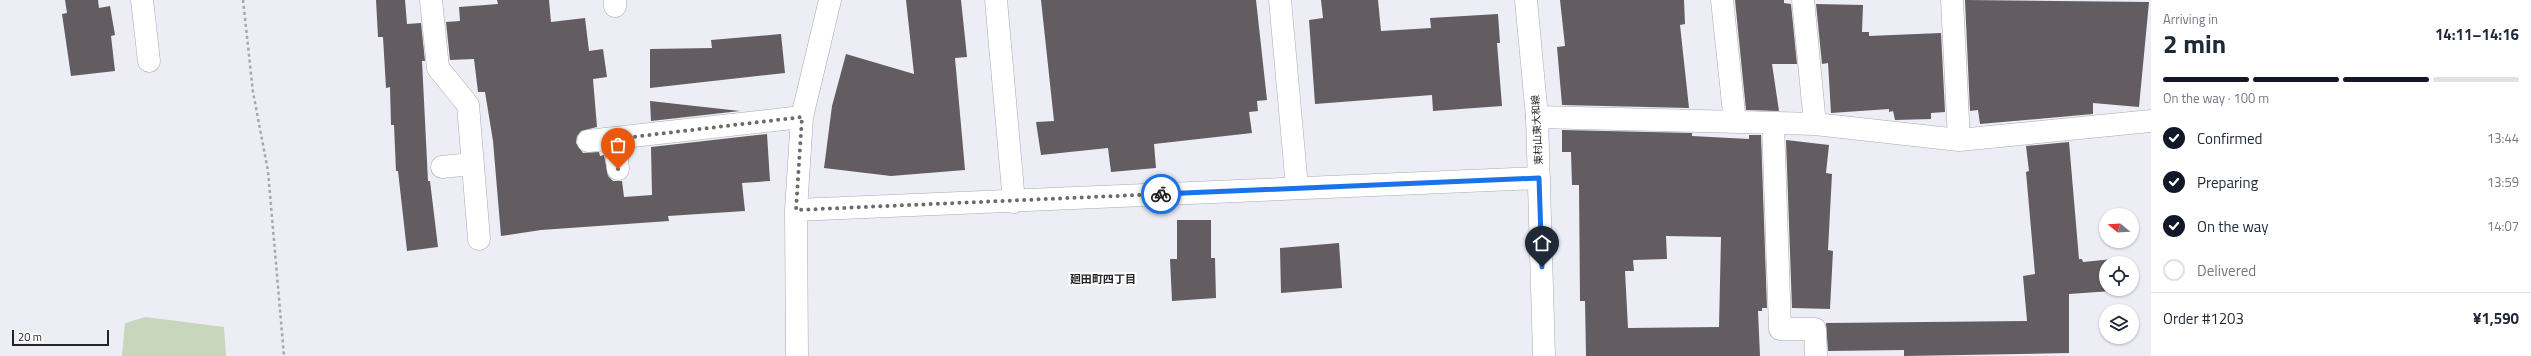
<!DOCTYPE html>
<meta charset="utf-8">
<style>
:root{--surface:#fff;--page:#f6f6f7;--text:#1f2937;--muted:#747a83;--line:#e0e1e3;--accent:#111827}
body{margin:0;font-family:"Titillium Web","Noto Sans JP",sans-serif;background:var(--page);color:var(--text);height:100vh;display:flex;flex-direction:column;font-size:15px;white-space:nowrap}
*{box-sizing:border-box;margin:0}
p{font-size:13px;color:var(--muted)}
.icon{flex:none;width:22px;height:22px;fill:none;stroke:currentColor;stroke-width:2;stroke-linecap:round;stroke-linejoin:round}
.map{position:relative;flex:1;overflow:hidden}
.drawer{display:flex;flex-direction:column;background:var(--surface);width:380px}
.drawer>*{flex:none}
.needle{width:26px;rotate:288deg}
.tools{position:absolute;left:2099px;top:208px;display:grid;gap:8px}
.tools a{display:grid;place-items:center;width:40px;height:40px;border-radius:50%;background:var(--surface);box-shadow:0 1px 3px #0004;font-size:20px}
.scale{position:absolute;left:12px;bottom:10px;width:97px;box-sizing:border-box;padding-left:4px;border:2px solid #242427;border-top:0;font-size:11px;line-height:14px;white-space:nowrap;color:#242427;-webkit-text-stroke:3px #fff;paint-order:stroke}
.pin{position:absolute;display:grid;place-items:center;width:34px;height:34px;color:#fff;margin:-41px -17px;border-radius:50% 50% 50% 0;rotate:-45deg;box-shadow:0 0 4px #0007}
.pin .icon{rotate:45deg}
.courier{position:absolute;display:grid;place-items:center;width:40px;height:40px;margin:-20px;border:3px solid #1a73e8;border-radius:50%;background:#fff;color:#222;box-shadow:0 1px 5px #0007}
.summary em{font-style:normal;font-weight:700}
.summary div{display:flex;flex-direction:column-reverse}
.summary{display:flex;align-items:center;justify-content:space-between;height:68px;padding:0 12px}
h1{font-size:26px;font-weight:700;line-height:30px}
.bar{display:grid;grid-template-columns:repeat(4,1fr);gap:6px 4px;align-content:center;height:48px;padding:0 12px}
.bar i{height:5px;border-radius:3px;background:var(--line)}
.bar .current{background:var(--accent)}
.bar p{grid-column:span 4}
.line{display:flex;align-items:center;gap:10px;padding:0 12px;border-top:1px solid var(--line)}
.line div{flex:1}
ol{padding:0 12px;list-style:none}
li{display:flex;align-items:center;gap:12px;height:44px}
li p{margin-inline-start:auto}
li .icon{padding:4px;border-radius:50%;background:var(--accent);color:#fff;stroke-width:4}
li:last-child{color:var(--muted)}
li i{width:22px;height:22px;border:2px solid var(--line);border-radius:50%}
main{display:flex;flex:1;min-height:0}
.map>svg:first-child{display:block}
.green{fill:#c8d7bc}
.building{fill:#635c61;fill-rule:evenodd}
.lines{fill:none;stroke-linecap:round;stroke-linejoin:round}
.minor-casing{stroke:#a8a9b1;stroke-width:23}
.major-casing{stroke:#a8a9b1;stroke-width:23}
.path{stroke:#a7a7ae;stroke-width:2.5;stroke-dasharray:3 3;stroke-linecap:butt}
.minor{stroke:#fff;stroke-width:22}
.major{stroke:#fff;stroke-width:22}
.done{stroke:#6a6a6f;stroke-width:4;stroke-dasharray:0 7.2}
.route{stroke:#1a73e8;stroke-width:5}
.labels{text-anchor:middle;dominant-baseline:central;stroke-width:4;stroke-linejoin:round;paint-order:stroke}
.street-label{font-size:10px;fill:#242427;stroke:#fff}
.neighbourhood-label{font-size:11px;font-weight:bold;fill:#242427;stroke:#fff}
</style>
<main>
<div class="map">
<svg width="2151" height="356" viewBox="0 0 2151 356">
<rect width="100%" height="100%" fill="#ededf6"/>
<!-- green -->
<path class="green" d="M 146,317 L 224,327 L 226,356 L 122,356 L 125,323 Z"/>
<!-- building -->
<path class="building" d="M 65,0 L 98,0 L 99,8 L 110,6 L 115,35 L 111,36 L 115,71 L 71,76 L 62,14 L 67,13 Z
M 376,0 L 405,0 L 407,24 L 421,23 L 425,61 L 422,61 L 428,181 L 430,181 L 438,247 L 407,251 L 398,171 L 396,171 L 394,125 L 391,125 L 390,87 L 386,88 L 383,37 L 378,37 Z
M 497,0 L 549,0 L 551,22 L 585,18 L 589,51 L 603,49 L 607,77 L 593,79 L 597,127 L 581,131 L 577,136 L 576,143 L 583,153 L 599,152 L 600,156 L 604,155 L 608,176 L 613,181 L 622,181 L 624,197 L 652,195 L 651,147 L 767,134 L 770,181 L 742,183 L 745,211 L 668,216 L 669,221 L 541,230 L 501,236 L 493,141 L 485,92 L 478,92 L 474,59 L 450,60 L 446,22 L 460,21 L 459,7 L 498,4 Z
M 906,0 L 961,0 L 967,57 L 955,58 L 965,170 L 891,176 L 824,168 L 832,106 L 846,54 L 914,74 Z
M 1041,0 L 1256,0 L 1267,100 L 1257,101 L 1258,111 L 1249,112 L 1252,133 L 1154,144 L 1156,168 L 1111,172 L 1108,148 L 1041,155 L 1036,122 L 1054,121 Z
M 1321,0 L 1378,0 L 1381,31 L 1431,28 L 1430,18 L 1498,14 L 1500,43 L 1497,43 L 1502,106 L 1433,111 L 1432,95 L 1315,104 L 1309,20 L 1323,18 Z
M 1560,0 L 1684,0 L 1685,24 L 1680,25 L 1689,108 L 1562,105 L 1557,47 L 1565,46 Z
M 1735,0 L 1784,0 L 1784,3 L 1791,4 L 1797,64 L 1772,64 L 1779,111 L 1746,110 Z
M 1965,0 L 2149,2 L 2139,107 L 2093,103 L 2093,114 L 1980,124 L 1978,110 L 1970,111 Z
M 1816,4 L 1863,5 L 1862,32 L 1869,32 L 1869,36 L 1941,33 L 1945,112 L 1931,113 L 1931,119 L 1895,120 L 1893,111 L 1889,112 L 1889,109 L 1831,113 L 1828,63 L 1822,64 Z
M 781,34 L 785,73 L 650,88 L 650,49 L 712,48 L 711,40 Z
M 650,101 L 740,111 L 651,121 Z
M 1562,130 L 1692,133 L 1692,136 L 1749,139 L 1749,135 L 1761,135 L 1767,308 L 1762,308 L 1762,311 L 1758,311 L 1760,356 L 1586,356 L 1585,301 L 1580,301 L 1579,185 L 1572,185 L 1571,152 L 1562,152 ZM 1666,236 L 1721,237 L 1719,327 L 1628,328 L 1625,271 L 1634,271 L 1633,260 L 1667,259 Z
M 1786,140 L 1829,145 L 1826,173 L 1832,174 L 1828,250 L 1833,251 L 1830,309 L 1792,308 Z
M 2069,142 L 2079,259 L 2082,259 L 2083,262 L 2123,258 L 2124,263 L 2106,263 L 2106,289 L 2126,290 L 2069,294 L 2069,353 L 1904,356 L 1904,350 L 1828,351 L 1826,323 L 2027,321 L 2023,276 L 2035,274 L 2026,172 L 2029,171 L 2026,146 Z
M 1177,220 L 1211,220 L 1211,258 L 1215,258 L 1216,298 L 1172,301 L 1170,259 L 1177,259 Z
M 1339,243 L 1342,288 L 1281,293 L 1280,248 Z"/>
<g class="lines">
<!-- minor casing -->
<g class="minor-casing">
<path id="minor" d="M 142,0 L 149,61
M 431,0 L 438,68 L 468,105 L 479,239
M 615,0 L 615,6
M 996,0 L 1014,202
M 1280,0 L 1297,187
M 1722,0 L 1735,122
M 1803,0 L 1815,124
M 1952,0 L 1959,140
M 1537,117 L 1815,124 L 1959,140 L 2151,121
M 1773,123 L 1780,329 L 1815,329 L 1816,356
M 615,139 L 618,169
M 588,141 L 802,117
M 442,167 L 472,164
M 796,210 L 1539,178
M 797,356 L 796,210 L 802,117 L 830,0"/>
</g>
<!-- major casing -->
<g class="major-casing">
<path id="major" d="M 1526,0 L 1537,117 L 1544,356"/>
</g>
<!-- path -->
<path class="path" d="M 243,0 L 253,92 L 268,171 L 284,356"/>
<!-- minor -->
<use href="#minor" class="minor"/>
<!-- major -->
<use href="#major" class="major"/>
</g>
<g class="lines">
<!-- done -->
<path class="done" d="M 618,169 L 615,139 L 802,117 L 796,210 L 1161,194"/>
<!-- route -->
<path class="route" d="M 1161,194 L 1539,178 L 1542,267"/>
</g>
<g class="labels">
<!-- street labels -->
<g class="street-label">
<text transform="translate(1537 130) rotate(-93)">東村山東大和線</text>
</g>
<!-- neighbourhood labels -->
<g class="neighbourhood-label">
<text x="1103" y="279">廻田町四丁目</text>
</g>
</g>
</svg>
<div class="tools">
<a><svg class="needle" viewBox="-14 -14 28 28"><path d="M0-13l5 13h-10z" fill="#e53935"/><path d="M0 13l5-13h-10z" fill="#747a83"/></svg></a>
<a><svg class="icon" aria-label="locate" viewBox="0 0 24 24"><circle cx="12" cy="12" r="6"/><path d="M12 2v4M12 18v4M2 12h4M18 12h4"/></svg></a>
<a><svg class="icon" aria-label="layers" viewBox="0 0 24 24"><path d="M12 4l9 5-9 5-9-5zM3 14l9 5 9-5"/></svg></a>
</div>
<div class="scale">20 m</div>
<div class="pin" style="left:618px;top:169px;background:#ea580c"><svg class="icon" aria-label="bag" viewBox="0 0 24 24"><path d="M5 8h14l-1 12H6zM9 8a3 3 0 0 1 6 0"/></svg></div>
<div class="pin" style="left:1542px;top:267px;background:#1f2937"><svg class="icon" aria-label="home" viewBox="0 0 24 24"><path d="M3 11l9-7 9 7M6 9v11h12V9"/></svg></div>
<div class="courier" style="left:1161px;top:194px"><svg class="icon" aria-label="bike" viewBox="0 0 24 24"><circle cx="6" cy="16" r="4"/><circle cx="18" cy="16" r="4"/><path d="M6 16l4-8h5l3 8M10 8l3 8H6M13 5h3"/></svg></div>
</div>
<section class="drawer">
<div class="summary"><div><h1>2 min</h1><p>Arriving in</p></div><em>14:11–14:16</em></div>
<div class="bar"><i class="current"></i><i class="current"></i><i class="current"></i><i></i><p>On the way · 100 m</p></div>
<ol>
<li><svg class="icon" aria-label="check" viewBox="0 0 24 24"><path d="M5 12l5 5 9-10"/></svg>Confirmed<p>13:44</p></li>
<li><svg class="icon" aria-label="check" viewBox="0 0 24 24"><path d="M5 12l5 5 9-10"/></svg>Preparing<p>13:59</p></li>
<li><svg class="icon" aria-label="check" viewBox="0 0 24 24"><path d="M5 12l5 5 9-10"/></svg>On the way<p>14:07</p></li>
<li><i></i>Delivered</li>
</ol>
<div class="line" style="height:52px"><div>Order #1203</div><b>¥1,590</b></div>
</section>
</main>
